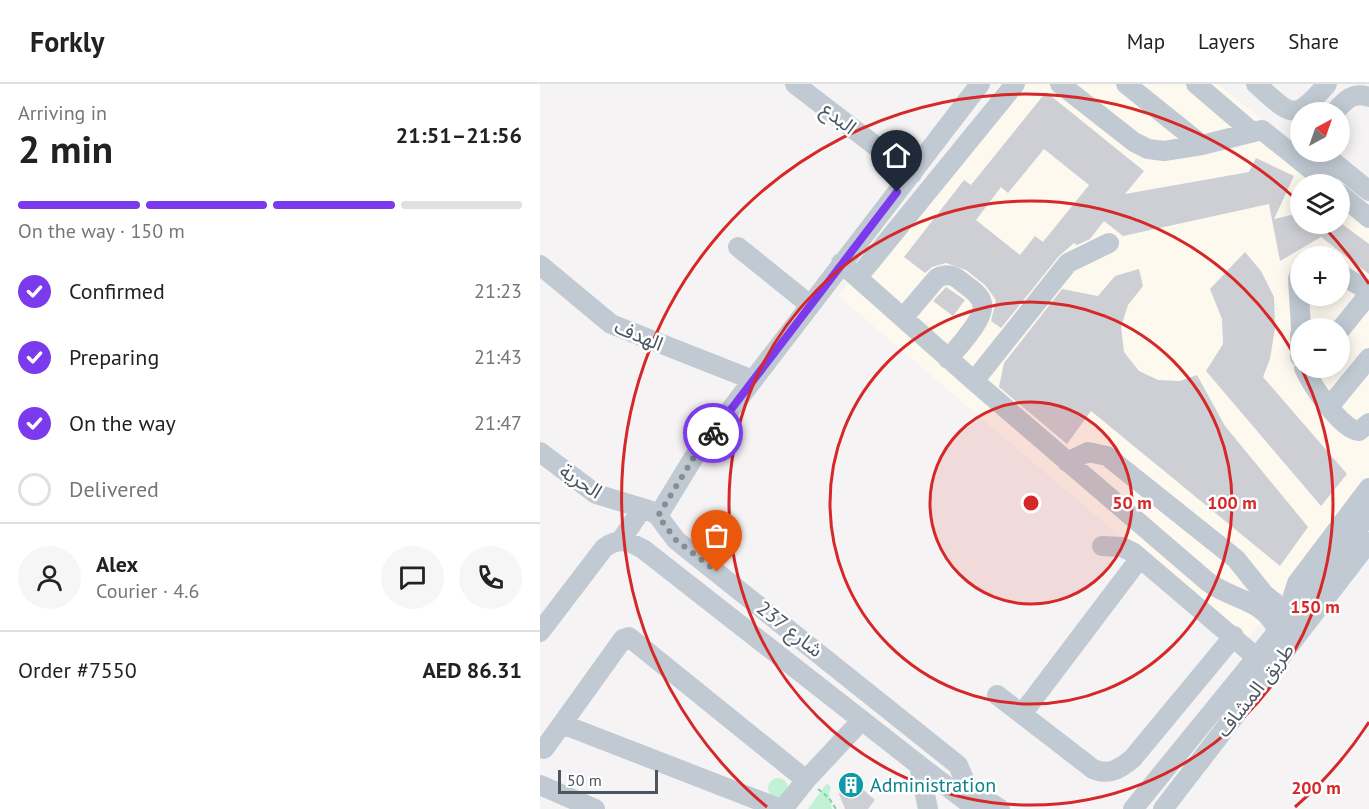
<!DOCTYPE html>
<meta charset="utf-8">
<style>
:root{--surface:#fff;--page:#f6f6f6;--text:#222;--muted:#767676;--line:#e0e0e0;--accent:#7c3aed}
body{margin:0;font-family:"PT Sans","Noto Sans Arabic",sans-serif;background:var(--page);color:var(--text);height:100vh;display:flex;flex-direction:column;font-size:22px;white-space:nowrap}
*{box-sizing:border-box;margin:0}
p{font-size:20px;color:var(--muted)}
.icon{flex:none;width:33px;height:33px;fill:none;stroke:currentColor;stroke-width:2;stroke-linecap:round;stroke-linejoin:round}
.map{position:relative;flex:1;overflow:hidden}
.panel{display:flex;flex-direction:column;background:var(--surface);width:540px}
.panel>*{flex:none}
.needle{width:39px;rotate:40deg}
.tools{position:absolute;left:750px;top:18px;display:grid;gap:12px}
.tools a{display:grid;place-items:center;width:60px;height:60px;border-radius:50%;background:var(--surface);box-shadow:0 3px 15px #0003;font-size:30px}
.scale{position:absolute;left:18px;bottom:15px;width:100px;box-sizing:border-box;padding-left:6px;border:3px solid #4a5661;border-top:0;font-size:16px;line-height:21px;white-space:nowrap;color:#4a5661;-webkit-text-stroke:4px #fff;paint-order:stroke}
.pin{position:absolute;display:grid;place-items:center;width:51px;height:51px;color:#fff;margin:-62px -26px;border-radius:50% 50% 50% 0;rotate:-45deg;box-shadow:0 0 6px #0007}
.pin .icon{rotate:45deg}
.courier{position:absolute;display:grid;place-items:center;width:60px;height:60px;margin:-30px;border:4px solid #7c3aed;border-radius:50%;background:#fff;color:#222;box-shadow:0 2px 8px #0007}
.overview em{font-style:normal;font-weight:800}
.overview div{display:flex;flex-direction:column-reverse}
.overview{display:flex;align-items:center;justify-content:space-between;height:102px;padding:0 18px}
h1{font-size:39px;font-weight:800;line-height:45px}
.bar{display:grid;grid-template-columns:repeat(4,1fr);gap:9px 6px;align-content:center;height:72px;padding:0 18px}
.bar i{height:8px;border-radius:4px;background:var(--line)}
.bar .on{background:var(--accent)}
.bar p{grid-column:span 4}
.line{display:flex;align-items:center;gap:15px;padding:0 18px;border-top:2px solid var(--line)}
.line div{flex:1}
.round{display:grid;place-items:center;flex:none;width:63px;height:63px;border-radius:32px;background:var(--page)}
ol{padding:0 18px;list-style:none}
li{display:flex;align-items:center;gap:18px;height:66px}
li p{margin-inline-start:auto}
li .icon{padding:6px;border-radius:50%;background:var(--accent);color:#fff;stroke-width:4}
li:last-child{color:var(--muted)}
li i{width:33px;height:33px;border:3px solid var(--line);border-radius:50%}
header{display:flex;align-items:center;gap:36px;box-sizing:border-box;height:84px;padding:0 30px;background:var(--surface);border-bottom:2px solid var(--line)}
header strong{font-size:28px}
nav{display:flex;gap:33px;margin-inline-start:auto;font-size:21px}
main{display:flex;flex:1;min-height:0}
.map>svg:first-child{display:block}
.commercial{fill:#fdf9ef;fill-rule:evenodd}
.green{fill:#c3f1d5}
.building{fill:#cdcfd5;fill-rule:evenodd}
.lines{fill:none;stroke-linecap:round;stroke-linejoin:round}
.path{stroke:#7ad0a6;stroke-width:2;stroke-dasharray:4.5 3;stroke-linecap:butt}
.minor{stroke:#c1cad2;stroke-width:20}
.done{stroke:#868d94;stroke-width:6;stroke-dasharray:0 10.8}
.route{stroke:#7c3aed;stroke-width:8}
.ring{fill:none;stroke:#d62828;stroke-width:3}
.labels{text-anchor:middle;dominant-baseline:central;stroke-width:5;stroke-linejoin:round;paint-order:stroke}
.street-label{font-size:20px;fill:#4a5661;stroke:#fff}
.culture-label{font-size:20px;fill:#0d838f;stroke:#fff;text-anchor:start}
.centre{fill:#d62828;stroke:#fff;stroke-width:3}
.ring-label{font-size:18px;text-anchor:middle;font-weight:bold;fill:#d62828;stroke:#fff;stroke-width:5;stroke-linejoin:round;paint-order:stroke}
</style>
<header>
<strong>Forkly</strong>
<nav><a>Map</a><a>Layers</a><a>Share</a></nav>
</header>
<main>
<section class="panel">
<div class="overview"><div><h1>2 min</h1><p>Arriving in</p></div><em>21:51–21:56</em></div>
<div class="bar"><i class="on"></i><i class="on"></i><i class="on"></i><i></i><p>On the way · 150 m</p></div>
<ol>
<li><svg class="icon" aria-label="check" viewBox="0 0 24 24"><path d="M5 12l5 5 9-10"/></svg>Confirmed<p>21:23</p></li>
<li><svg class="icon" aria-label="check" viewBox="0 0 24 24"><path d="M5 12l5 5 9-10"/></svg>Preparing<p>21:43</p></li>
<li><svg class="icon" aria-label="check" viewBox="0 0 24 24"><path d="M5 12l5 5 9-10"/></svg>On the way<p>21:47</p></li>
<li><i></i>Delivered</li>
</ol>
<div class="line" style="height:108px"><a class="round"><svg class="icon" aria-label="person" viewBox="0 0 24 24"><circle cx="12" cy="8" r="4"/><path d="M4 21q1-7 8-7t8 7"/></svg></a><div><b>Alex</b><p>Courier · 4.6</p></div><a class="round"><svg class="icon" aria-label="chat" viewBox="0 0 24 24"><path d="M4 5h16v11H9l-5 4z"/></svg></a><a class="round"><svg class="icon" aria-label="phone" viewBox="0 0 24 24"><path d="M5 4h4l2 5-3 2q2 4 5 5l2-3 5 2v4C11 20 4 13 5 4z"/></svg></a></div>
<div class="line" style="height:78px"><div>Order #7550</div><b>AED 86.31</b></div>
</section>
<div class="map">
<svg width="829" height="725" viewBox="0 0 829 725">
<rect width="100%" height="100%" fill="#f5f3f3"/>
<!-- commercial -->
<path class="commercial" d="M 460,0 L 678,0 L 829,124 L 829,393 L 705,559 L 298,212 ZM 760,100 L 800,100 L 800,140 L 760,140 ZM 760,172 L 800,172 L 800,212 L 760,212 ZM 760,244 L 800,244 L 800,284 L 760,284 Z"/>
<!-- green -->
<path class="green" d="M228 704a10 10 0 1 1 20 0a10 10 0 1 1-20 0Z
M 287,699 L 291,703 L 289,710 L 292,725 L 268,725 Z"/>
<!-- building -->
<path class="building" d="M 506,8 L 604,87 L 585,110 L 709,88 L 716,74 L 754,92 L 734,135 L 760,129 L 760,140 L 802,140 L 829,160 L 829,190 L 781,153 L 740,177 L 729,120 L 583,152 L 564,137 L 550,155 L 537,161 L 534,159 L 519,172 L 461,244 L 451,237 L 456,216 L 445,201 L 426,186 L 406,179 L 392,183 L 385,189 L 364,173 L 424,96 L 431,101 ZM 504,65 L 549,101 L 503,158 L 495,152 L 480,171 L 436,136 L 461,103 L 468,109 Z
M 705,168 L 721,187 L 734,213 L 735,244 L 730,275 L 723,293 L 807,390 L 781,422 L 666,287 L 683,260 L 682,235 L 670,205 Z
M 599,185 L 603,202 L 588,221 L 581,243 L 584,268 L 599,287 L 618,296 L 640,297 L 657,291 L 685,342 L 768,443 L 740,482 L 551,327 L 527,360 L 459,303 L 464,279 L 522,205 L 558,212 L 575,192 Z
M 406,203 L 425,216 L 413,232 L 393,217 Z
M 308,692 L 335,716 L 328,725 L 305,725 L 299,710 Z"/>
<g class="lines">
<!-- path -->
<path class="path" d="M 278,705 L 289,714 L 296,725"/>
<!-- minor -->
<path class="minor" d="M 255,0 L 372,90
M 520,0 L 594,58 L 608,65 L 624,67 L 662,61 L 722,46 L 789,100
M 586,0 L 662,61
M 656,0 L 711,47
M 716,0 C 752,31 753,40 787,0
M 795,28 C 804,17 813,7 829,13
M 781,68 L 829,107
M 800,110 L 829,134
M 198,163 L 270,221
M 301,179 L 434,297 L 668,498 C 692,516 725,516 737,546
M 0,181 L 71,240 L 213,296
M 760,189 L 758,195 L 761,244
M 800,190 L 829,207
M 318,193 L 475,0
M 363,234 L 397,194 C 407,189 414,191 422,198 C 429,204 440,210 442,219 C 446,234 418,263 408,275
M 800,246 L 829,210
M 760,250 L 760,273
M 764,284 C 771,300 801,346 819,347 L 829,339
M 434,297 L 528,179 L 569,159
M 789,323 L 829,274
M 0,368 L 56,410 L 109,426 L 118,432
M 527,378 L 548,368 L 567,372 L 696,475 L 724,510 L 744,526
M 81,456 L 102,425
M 562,462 L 582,463 L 594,469 L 716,573
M 756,525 L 753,512 L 757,499 L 829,404
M 0,548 L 64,464 C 79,453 88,457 103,465 L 379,681 L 388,725
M 457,611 L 553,685 C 569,692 580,685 593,674 L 694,552
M 482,630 L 600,474
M 22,640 L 241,725
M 4,665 L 83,555 L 89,553 L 266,696
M 379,681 L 434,723
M 0,701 L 55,725
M 429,705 L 460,725
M 243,725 L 266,696 L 322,636
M 437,725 L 418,681 L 136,456 L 118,432 L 154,373 L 440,0
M 593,725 L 756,525 L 829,430
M 623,725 L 829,458"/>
</g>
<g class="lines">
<!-- done -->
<path class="done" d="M 173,349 L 154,373 L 118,432 L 136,456 L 177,488"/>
<!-- route -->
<path class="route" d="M 173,349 L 357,108"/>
</g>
<!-- distance rings -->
<circle cx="491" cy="419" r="101" fill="#d62828" fill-opacity=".12"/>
<g class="ring">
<circle cx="491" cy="419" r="101"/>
<circle cx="491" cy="419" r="201"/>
<circle cx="491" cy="419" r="302"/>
<path d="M829 638A403 403 0 0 1 755 723M227 723A403 403 0 1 1 758 117M783 142A403 403 0 0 1 829 200"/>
</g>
<!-- icons -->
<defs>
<g id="building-disc" transform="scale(1.35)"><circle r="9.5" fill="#0f9aa8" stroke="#fff"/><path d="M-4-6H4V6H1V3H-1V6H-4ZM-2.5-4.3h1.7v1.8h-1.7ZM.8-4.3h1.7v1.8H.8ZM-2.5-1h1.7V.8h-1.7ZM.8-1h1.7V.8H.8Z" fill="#fff"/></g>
</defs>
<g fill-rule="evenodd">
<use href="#building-disc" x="311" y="701"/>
</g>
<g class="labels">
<!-- street labels -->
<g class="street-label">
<text transform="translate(299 34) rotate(38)">البدع</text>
<text transform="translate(99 251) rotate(23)">الهدف</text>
<text transform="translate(41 397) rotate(33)">الحرية</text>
<text transform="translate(250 545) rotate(38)">شارع 237</text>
<text transform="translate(715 606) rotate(-52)">طريق المشاف</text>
</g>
<!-- culture labels -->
<g class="culture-label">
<text x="330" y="701">Administration</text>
</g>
</g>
<circle cx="491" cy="419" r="9" class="centre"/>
<g class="ring-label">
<text x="592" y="425">50 m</text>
<text x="692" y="425">100 m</text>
<text x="775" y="529">150 m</text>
<text x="776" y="710">200 m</text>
</g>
</svg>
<div class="tools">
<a><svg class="needle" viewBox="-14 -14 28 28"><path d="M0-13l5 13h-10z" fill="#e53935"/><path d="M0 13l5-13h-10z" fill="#767676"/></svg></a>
<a><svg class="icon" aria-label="layers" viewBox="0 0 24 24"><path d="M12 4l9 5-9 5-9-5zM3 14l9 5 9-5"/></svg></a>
<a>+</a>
<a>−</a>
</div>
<div class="scale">50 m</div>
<div class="pin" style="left:177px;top:488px;background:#ea580c"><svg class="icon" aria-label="bag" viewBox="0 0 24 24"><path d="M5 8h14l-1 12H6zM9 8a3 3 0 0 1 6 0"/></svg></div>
<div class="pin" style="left:357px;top:108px;background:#1f2937"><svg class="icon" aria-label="home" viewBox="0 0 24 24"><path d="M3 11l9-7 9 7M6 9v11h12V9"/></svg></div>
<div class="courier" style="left:173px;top:349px"><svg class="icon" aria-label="bike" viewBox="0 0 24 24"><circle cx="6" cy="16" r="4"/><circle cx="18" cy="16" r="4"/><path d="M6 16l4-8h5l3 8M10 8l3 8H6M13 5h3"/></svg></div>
</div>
</main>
